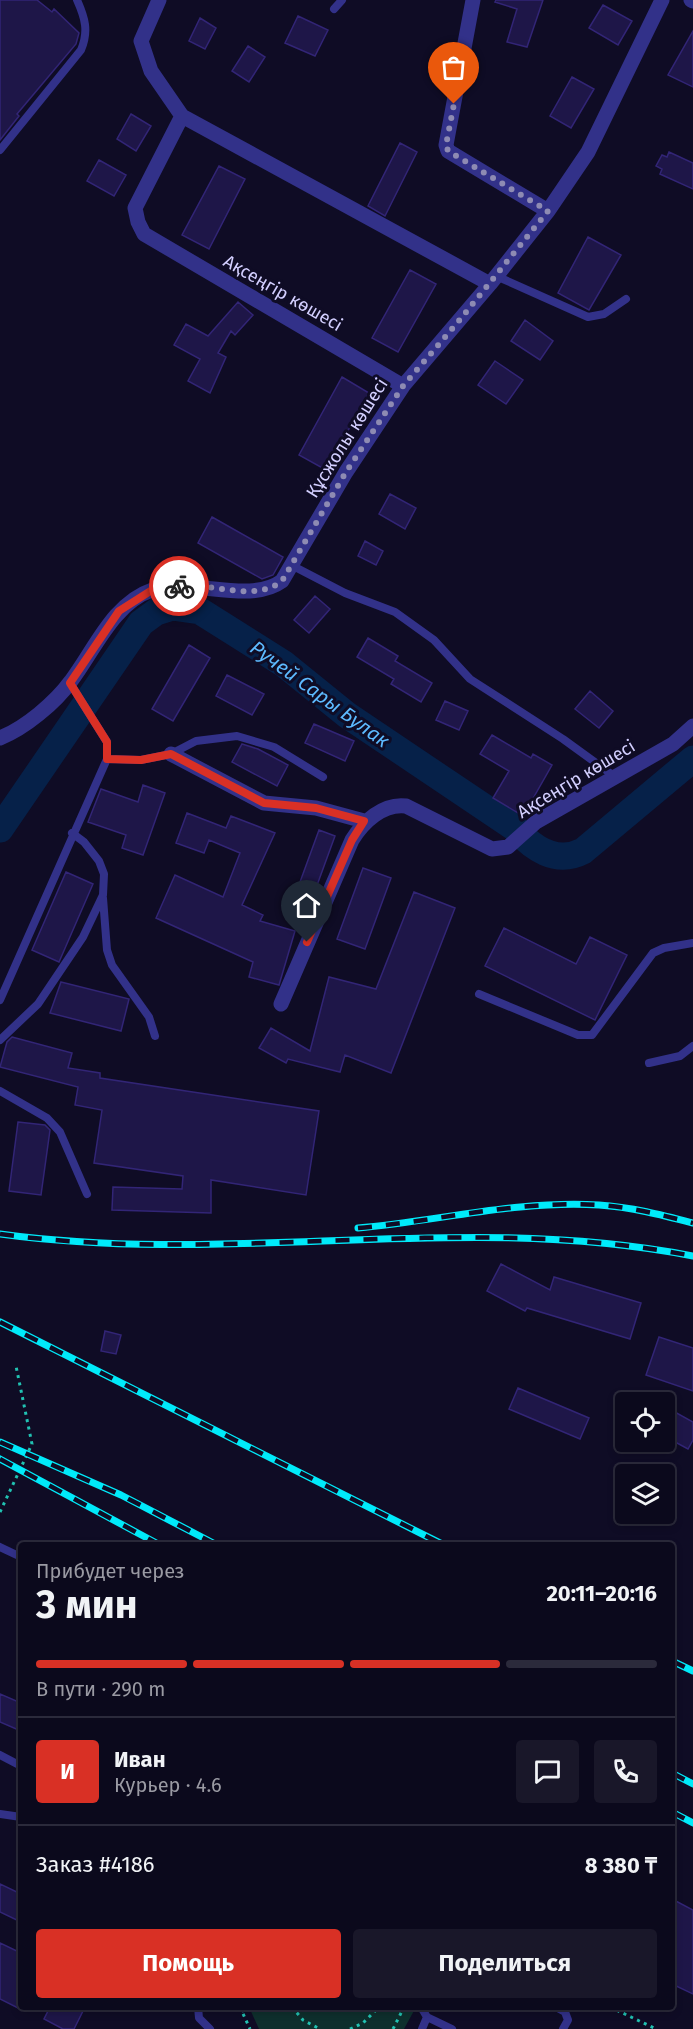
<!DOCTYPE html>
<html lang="ru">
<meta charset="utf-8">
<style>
:root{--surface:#0b091c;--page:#191729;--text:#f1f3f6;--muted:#9a9aa3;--line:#2b2a3b;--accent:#d93025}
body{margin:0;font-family:"Fira Sans",sans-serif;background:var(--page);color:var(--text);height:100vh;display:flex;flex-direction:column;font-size:22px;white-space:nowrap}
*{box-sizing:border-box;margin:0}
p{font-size:20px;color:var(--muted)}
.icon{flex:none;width:33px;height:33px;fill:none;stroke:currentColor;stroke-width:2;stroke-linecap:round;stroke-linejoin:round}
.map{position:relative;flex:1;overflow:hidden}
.drawer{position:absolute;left:18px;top:1542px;width:657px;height:468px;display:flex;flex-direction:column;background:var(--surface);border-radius:6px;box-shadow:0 3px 9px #0003,0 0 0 2px var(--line)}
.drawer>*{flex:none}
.fabs{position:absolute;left:615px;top:1392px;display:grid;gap:12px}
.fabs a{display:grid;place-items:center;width:60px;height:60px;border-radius:6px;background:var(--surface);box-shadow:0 3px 9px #0003,0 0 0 2px var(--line);font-size:30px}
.pin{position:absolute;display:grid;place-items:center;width:51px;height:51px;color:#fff;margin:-62px -26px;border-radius:50% 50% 50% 0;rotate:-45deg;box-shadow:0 0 6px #0007}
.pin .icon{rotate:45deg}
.courier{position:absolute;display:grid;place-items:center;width:60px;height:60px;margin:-30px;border:4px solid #d93025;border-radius:50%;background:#fff;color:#222;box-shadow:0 2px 8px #0007}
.summary em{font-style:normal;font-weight:700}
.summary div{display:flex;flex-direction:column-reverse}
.summary{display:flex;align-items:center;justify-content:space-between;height:102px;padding:0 18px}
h1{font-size:39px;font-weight:700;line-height:45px}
.bar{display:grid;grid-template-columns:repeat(4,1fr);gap:9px 6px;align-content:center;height:72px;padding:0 18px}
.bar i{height:8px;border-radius:4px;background:var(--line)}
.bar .active{background:var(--accent)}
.bar p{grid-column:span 4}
.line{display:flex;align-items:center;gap:15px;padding:0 18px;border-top:2px solid var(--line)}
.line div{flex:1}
.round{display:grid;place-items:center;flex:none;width:63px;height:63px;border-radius:6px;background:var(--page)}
.action{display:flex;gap:12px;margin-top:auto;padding:12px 18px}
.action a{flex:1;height:69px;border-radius:6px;background:var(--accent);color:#fff;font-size:24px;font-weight:700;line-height:69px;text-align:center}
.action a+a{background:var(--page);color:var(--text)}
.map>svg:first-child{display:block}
.green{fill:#0e2f2d}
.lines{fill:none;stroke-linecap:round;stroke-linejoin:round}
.river{stroke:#062149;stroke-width:27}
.building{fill:#1e1648;stroke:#322576;stroke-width:1.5}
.path{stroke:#21c2b2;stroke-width:3;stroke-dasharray:3 4.5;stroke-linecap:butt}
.service{stroke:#323189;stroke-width:8}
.minor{stroke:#323189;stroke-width:15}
.rail-casing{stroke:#00eafa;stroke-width:7}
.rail{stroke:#0f0c25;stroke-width:4.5;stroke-dasharray:14;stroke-linecap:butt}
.done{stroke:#8e8bb3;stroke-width:6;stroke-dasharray:0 10.8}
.route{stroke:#d93025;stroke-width:8}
.labels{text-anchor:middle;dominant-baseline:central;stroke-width:6;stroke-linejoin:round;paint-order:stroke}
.street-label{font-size:18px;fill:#d3cfff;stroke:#0f0c25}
.water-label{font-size:20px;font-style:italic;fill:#5dbaff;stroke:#0f0c25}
</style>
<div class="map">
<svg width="693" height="2029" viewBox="0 0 693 2029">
<rect width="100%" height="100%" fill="#0f0c25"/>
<!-- green -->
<path class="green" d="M 249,2007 L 416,2007 L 404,2029 L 259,2029 Z"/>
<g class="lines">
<!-- river -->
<path class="river" d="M 0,829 L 141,623 L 156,612 L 172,607 L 200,611 L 284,664 L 347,715 L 515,828 C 532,848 556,865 583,851 L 693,759"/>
</g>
<!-- building -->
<path class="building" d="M 0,0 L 37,0 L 52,12 L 54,9 L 79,33 L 76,44 L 17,114 L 19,116 L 0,140 Z
M 496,0 L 543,0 L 527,47 L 507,42 L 517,9 L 495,2 Z
M 603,5 L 632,21 L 618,45 L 589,28 Z
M 298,16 L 328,30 L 315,56 L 285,43 Z
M 200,18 L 216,28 L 205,49 L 189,41 Z
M 693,31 L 693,87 L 668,75 Z
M 248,46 L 265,57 L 249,82 L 232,71 Z
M 572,77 L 594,89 L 571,128 L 550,116 Z
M 131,114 L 151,126 L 136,151 L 117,139 Z
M 400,143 L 417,152 L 385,216 L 368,206 Z
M 669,152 L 693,163 L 693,189 L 660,174 L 662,169 L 656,166 L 662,155 L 667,157 Z
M 99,160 L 126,175 L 114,196 L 87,181 Z
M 219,166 L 245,179 L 209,249 L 182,235 Z
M 588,237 L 621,255 L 589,310 L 558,293 Z
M 410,270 L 436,284 L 398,352 L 372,338 Z
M 238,302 L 253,315 L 235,335 L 231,331 L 218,353 L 226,357 L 210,393 L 188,381 L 200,359 L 174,345 L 186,324 L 208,336 Z
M 525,320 L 553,341 L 540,360 L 511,341 Z
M 495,361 L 523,380 L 506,404 L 478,385 Z
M 342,377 L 369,393 L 326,470 L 299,455 Z
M 390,494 L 416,508 L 405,529 L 379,514 Z
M 212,517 L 283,557 L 273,575 L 262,579 L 198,543 Z
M 365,541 L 383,551 L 376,565 L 358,556 Z
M 315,596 L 330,609 L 309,633 L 294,620 Z
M 368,638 L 398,656 L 395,661 L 432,683 L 421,702 L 391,684 L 394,679 L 357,657 Z
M 189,645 L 210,658 L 173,721 L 152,709 Z
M 227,675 L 264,694 L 252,715 L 216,696 Z
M 590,691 L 613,711 L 599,728 L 575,709 Z
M 445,701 L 468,711 L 459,730 L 436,720 Z
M 314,724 L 354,741 L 345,761 L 305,743 Z
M 492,735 L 531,758 L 533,754 L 552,765 L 523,816 L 493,798 L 509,771 L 480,754 Z
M 242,744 L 258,749 L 288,765 L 277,786 L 232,762 Z
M 143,785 L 165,793 L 143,855 L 122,848 L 126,835 L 88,822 L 101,789 L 138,802 Z
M 187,813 L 226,828 L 231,816 L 275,833 L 242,905 L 263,915 L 260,921 L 295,931 L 279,985 L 249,977 L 253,962 L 156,918 L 175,875 L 223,897 L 240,853 L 209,840 L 204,853 L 176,843 Z
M 319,830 L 335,836 L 316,888 L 300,882 Z
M 363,868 L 391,878 L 365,949 L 337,939 Z
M 66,872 L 93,884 L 59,962 L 32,950 Z
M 414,892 L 455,908 L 391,1073 L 345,1055 L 340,1072 L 288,1059 L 286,1063 L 259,1048 L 271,1028 L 310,1051 L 329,977 L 376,989 Z
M 504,928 L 576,964 L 590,937 L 627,955 L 595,1020 L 485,966 Z
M 61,982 L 129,999 L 121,1031 L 50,1013 Z
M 12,1037 L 72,1053 L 68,1068 L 100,1073 L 100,1078 L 319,1111 L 306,1195 L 211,1180 L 211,1213 L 112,1210 L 113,1187 L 182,1189 L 183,1176 L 94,1163 L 102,1110 L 75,1105 L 78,1087 L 0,1067 L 7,1042 Z
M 18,1122 L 45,1125 L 50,1130 L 41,1195 L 9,1191 Z
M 501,1264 L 550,1290 L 554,1277 L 641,1303 L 630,1339 L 527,1308 L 525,1311 L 487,1291 Z
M 105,1331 L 121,1335 L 116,1354 L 101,1351 Z
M 659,1337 L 693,1348 L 693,1391 L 646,1375 Z
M 518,1388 L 589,1418 L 580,1439 L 509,1409 Z
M 664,1406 L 693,1422 L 693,1440 L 688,1449 L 664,1436 Z
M 0,1694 L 21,1703 L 21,1731 L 0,1722 Z
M 0,1884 L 21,1894 L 21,1922 L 0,1912 Z
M 672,1899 L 693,1910 L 693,1994 L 672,1984 Z
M 0,1943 L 21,1953 L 21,2001 L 18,2008 L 0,1999 Z
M 50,2007 L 85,2007 L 74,2029 L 63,2029 L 44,2019 Z"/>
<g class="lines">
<!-- path -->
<path class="path" d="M 0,1512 L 32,1444 L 16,1366
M 240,2007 L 250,2029
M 292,2007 L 303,2020 L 320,2029
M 610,2007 L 656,2029
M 242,2011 L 254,2007
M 350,2029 L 363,2023 L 379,2007
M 393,2029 L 404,2007"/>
<!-- service -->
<path class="service" d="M 334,9 L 342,0
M 0,150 L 81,50 C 89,31 85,18 77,0
M 496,276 L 588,317 L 604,314 L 626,299
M 293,566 L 345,593 L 395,612 L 434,640 L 470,679 L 563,739 L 614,776
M 107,759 L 141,760 L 171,754 L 196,741 L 237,736 L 274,747 L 323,777
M 103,898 L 107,950 L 112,965 L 149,1017 L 155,1036
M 479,994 L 578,1035 L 592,1035 L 653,953 L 664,948 L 693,943
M 0,1000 L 107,759 L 107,742 L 70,683
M 0,1040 L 38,1004 L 83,937 L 103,895 L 104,874 L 99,861 L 84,842 L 72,833
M 649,1063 L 680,1056 L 693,1046
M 0,1091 L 47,1118 L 60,1132 L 87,1194
M 0,1547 L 21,1557
M 0,1755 L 21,1766
M 0,1814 L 21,1817
M 198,2007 L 199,2018 L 210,2029
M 421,2007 L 427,2017 L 452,2029
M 556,2007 L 565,2012 L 568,2020 L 563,2029
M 422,2029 L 427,2017"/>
<!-- minor -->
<path class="minor" d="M 159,0 L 141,41 L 151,71 L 182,116 L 490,284
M 473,0 L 446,145 L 448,151 L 548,211
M 691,0 L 693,1
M 182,116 L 135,208 L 138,222 L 144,234 L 403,386
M 0,738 C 25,728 55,703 71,681 C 94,651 113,603 152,590 C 192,577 249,605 282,581 L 346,472 L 403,386 L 490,284 L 548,211 L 588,152 L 662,0
M 171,754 L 264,803 L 316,808 L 364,821
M 281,1004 L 352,840 C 363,822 383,803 406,806 L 492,849 L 508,847 L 536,822 L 673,744 L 693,726"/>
<!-- rail casing -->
<g class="rail-casing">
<path id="rail" d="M 358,1228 C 439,1221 517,1200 599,1205 C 631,1207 662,1215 693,1223
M 0,1234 C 233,1266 461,1211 693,1256
M 0,1322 L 444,1545
M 0,1442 L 121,1495 L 217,1545
M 0,1459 L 160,1545
M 672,1661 L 693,1671
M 672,1773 L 693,1784
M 672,1812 L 693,1823"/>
</g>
<!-- rail -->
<use href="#rail" class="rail"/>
</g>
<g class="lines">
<!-- done -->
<path class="done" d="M 179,586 C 212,582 253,603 282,581 L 346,472 L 403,386 L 458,322 L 548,211 L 448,151 L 446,145 L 454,104"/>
<!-- route -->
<path class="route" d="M 179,586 L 152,590 L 119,611 L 70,683 L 107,742 L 107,759 L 141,760 L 171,754 L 264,803 L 316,808 L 364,821 L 352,840 L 307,942"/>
</g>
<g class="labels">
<!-- street labels -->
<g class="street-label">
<text transform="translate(283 293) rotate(30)">Ақсеңгір көшесі</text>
<text transform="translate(347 438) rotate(-58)">Құсжолы көшесі</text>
<text transform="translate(576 779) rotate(-31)">Ақсеңгір көшесі</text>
</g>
<!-- water labels -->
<g class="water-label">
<text transform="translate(320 694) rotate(36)">Ручей Сары Булак</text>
</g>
</g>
</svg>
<div class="fabs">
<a><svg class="icon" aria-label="locate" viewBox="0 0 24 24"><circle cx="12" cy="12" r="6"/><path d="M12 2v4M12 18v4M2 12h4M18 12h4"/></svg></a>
<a><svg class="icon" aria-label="layers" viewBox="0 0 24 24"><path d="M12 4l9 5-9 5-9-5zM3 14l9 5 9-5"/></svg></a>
</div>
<div class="pin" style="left:454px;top:104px;background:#ea580c"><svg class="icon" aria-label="bag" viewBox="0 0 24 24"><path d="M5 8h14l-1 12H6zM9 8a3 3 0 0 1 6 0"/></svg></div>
<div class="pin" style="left:307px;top:942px;background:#1f2937"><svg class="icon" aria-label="home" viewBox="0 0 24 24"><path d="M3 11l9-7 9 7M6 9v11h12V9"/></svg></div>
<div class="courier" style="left:179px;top:586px"><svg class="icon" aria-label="bike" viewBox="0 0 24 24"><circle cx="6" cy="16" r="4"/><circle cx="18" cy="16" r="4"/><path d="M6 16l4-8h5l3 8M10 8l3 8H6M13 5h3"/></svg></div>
<section class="drawer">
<div class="summary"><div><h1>3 мин</h1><p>Прибудет через</p></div><em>20:11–20:16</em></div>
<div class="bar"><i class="active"></i><i class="active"></i><i class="active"></i><i></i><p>В пути · 290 m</p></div>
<div class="line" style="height:108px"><b class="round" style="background:var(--accent);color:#fff">И</b><div><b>Иван</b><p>Курьер · 4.6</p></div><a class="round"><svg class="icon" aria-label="chat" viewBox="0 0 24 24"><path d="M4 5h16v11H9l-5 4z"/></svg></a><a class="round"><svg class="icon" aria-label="phone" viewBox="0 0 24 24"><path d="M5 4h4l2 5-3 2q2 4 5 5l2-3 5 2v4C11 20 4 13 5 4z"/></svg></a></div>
<div class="line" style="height:78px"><div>Заказ #4186</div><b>8 380 ₸</b></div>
<div class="action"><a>Помощь</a><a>Поделиться</a></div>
</section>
</div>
